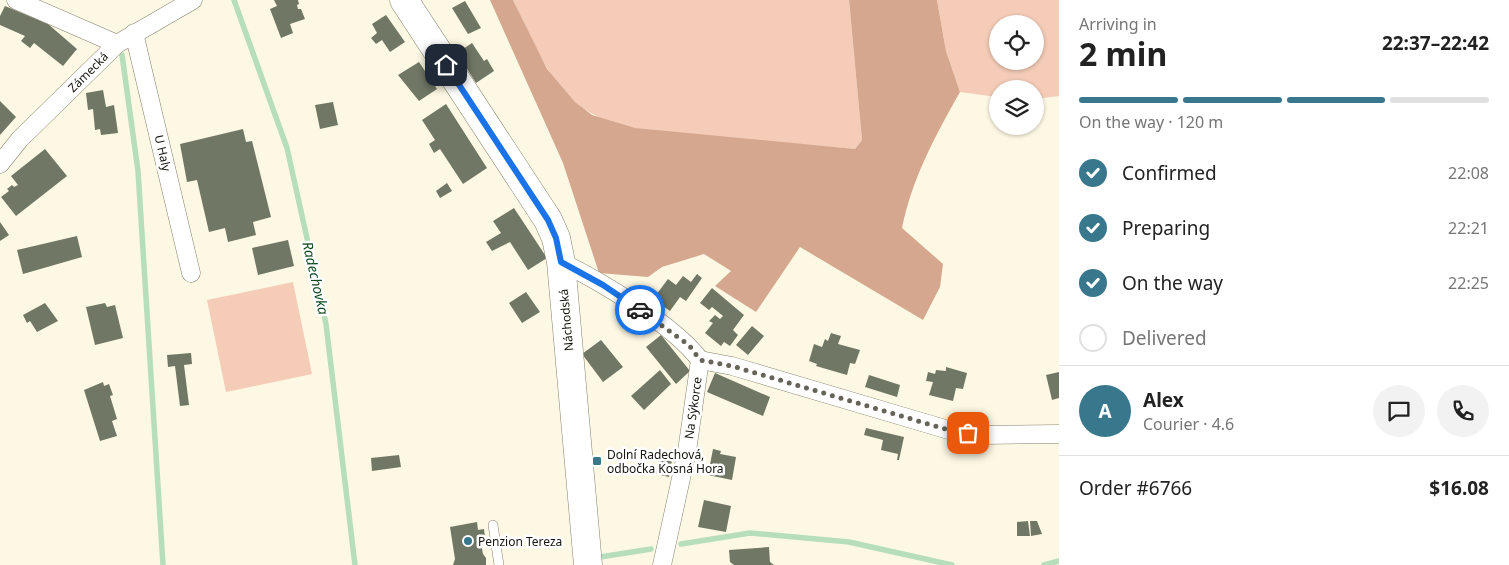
<!DOCTYPE html>
<meta charset="utf-8">
<style>
:root{--surface:#fff;--page:#f2f2f2;--text:#222;--muted:#767676;--line:#e0e0e0;--accent:#38778c}
body{margin:0;font-family:"Noto Sans",sans-serif;background:var(--page);color:var(--text);height:100vh;display:flex;flex-direction:column;font-size:19px;white-space:nowrap}
*{box-sizing:border-box;margin:0}
p{font-size:16px;color:var(--muted)}
.icon{flex:none;width:28px;height:28px;fill:none;stroke:currentColor;stroke-width:2;stroke-linecap:round;stroke-linejoin:round}
.map{position:relative;flex:1;overflow:hidden}
.side{display:flex;flex-direction:column;background:var(--surface);width:450px}
.side>*{flex:none}
.buttons{position:absolute;left:989px;top:15px;display:grid;gap:10px}
.buttons a{display:grid;place-items:center;width:55px;height:55px;border-radius:50%;background:var(--surface);box-shadow:0 1px 4px #0004;font-size:25px}
.pin{position:absolute;display:grid;place-items:center;width:42px;height:42px;color:#fff;margin:-21px;border-radius:10px;box-shadow:0 2px 8px #0006}
.courier{position:absolute;display:grid;place-items:center;width:50px;height:50px;margin:-25px;border:4px solid #1a73e8;border-radius:50%;background:#fff;color:#222;box-shadow:0 1px 6px #0007}
.head em{font-style:normal;font-weight:700}
.head div{display:flex;flex-direction:column-reverse}
.head{display:flex;align-items:center;justify-content:space-between;height:85px;padding:0 20px}
h1{font-size:32px;font-weight:700;line-height:38px}
.bar{display:grid;grid-template-columns:repeat(4,1fr);gap:8px 5px;align-content:center;height:60px;padding:0 20px}
.bar i{height:6px;border-radius:4px;background:var(--line)}
.bar .selected{background:var(--accent)}
.bar p{grid-column:span 4}
.line{display:flex;align-items:center;gap:12px;padding:0 20px;border-top:1px solid var(--line)}
.line div{flex:1}
.round{display:grid;place-items:center;flex:none;width:52px;height:52px;border-radius:26px;background:var(--page)}
ol{padding:0 20px;list-style:none}
li{display:flex;align-items:center;gap:15px;height:55px}
li p{margin-inline-start:auto}
li .icon{padding:5px;border-radius:50%;background:var(--accent);color:#fff;stroke-width:4}
li:last-child{color:var(--muted)}
li i{width:28px;height:28px;border:2px solid var(--line);border-radius:50%}
main{display:flex;flex:1;min-height:0}
.map>svg:first-child{display:block}
.green{fill:#f4ccb7;fill-rule:evenodd}
.forest{fill:#d5a78f}
.lines{fill:none;stroke-linecap:round;stroke-linejoin:round}
.stream{stroke:#b6debb;stroke-width:5.5}
.building{fill:#717765}
.lane-casing{stroke:#84806e;stroke-width:10}
.street-casing{stroke:#84806e;stroke-width:19}
.primary-casing{stroke:#84806e;stroke-width:29}
.lane{stroke:#fff;stroke-width:9}
.street{stroke:#fff;stroke-width:18}
.primary{stroke:#fff;stroke-width:28}
.done{stroke:#666458;stroke-width:5;stroke-dasharray:0 9}
.route{stroke:#1a73e8;stroke-width:6}
.poi-dot{fill:#38778c;stroke:#fff;stroke-width:2}
.labels{text-anchor:middle;dominant-baseline:central;stroke-width:5;stroke-linejoin:round;paint-order:stroke}
.street-label{font-size:12px;fill:#15140d;stroke:#fff}
.poi-label{font-size:12px;fill:#15140d;stroke:#fff;text-anchor:start}
.water-label{font-size:14px;font-style:italic;fill:#0d4a1e;stroke:#fff}
</style>
<main>
<div class="map">
<svg width="1059" height="565" viewBox="0 0 1059 565">
<rect width="100%" height="100%" fill="#fcf8e3"/>
<!-- green -->
<path class="green" d="M 513,0 L 849,0 L 862,140 L 855,149 C 807,145 759,141 711,136 C 666,132 612,133 576,103 C 545,77 531,35 513,0 Z
M 937,0 L 1059,0 L 1059,96 L 1035,99 L 1035,89 L 998,89 L 997,97 L 960,92 L 946,51 ZM 998,24 L 1035,24 L 1035,61 L 998,61 Z
M 293,282 L 312,374 L 226,392 L 207,300 Z"/>
<!-- forest -->
<path class="forest" d="M 490,0 L 513,0 L 547,69 L 575,102 L 592,115 L 635,128 L 855,149 L 862,140 L 849,0 L 937,0 L 946,51 L 960,92 C 935,136 912,179 902,228 L 943,264 L 940,287 L 923,320 L 800,247 L 756,312 L 715,286 L 731,271 L 704,254 L 662,267 L 648,277 L 599,273 L 563,163 Z"/>
<g class="lines">
<!-- stream -->
<path class="stream" d="M 234,0 L 287,148 L 326,324 L 355,565
M 122,55 L 138,171 L 163,565
M 681,544 L 750,533 L 849,542 L 952,565
M 594,558 L 651,549
M 1044,565 L 1059,561"/>
</g>
<!-- building -->
<path class="building" d="M 274,0 L 298,0 L 299,4 L 297,5 L 298,9 L 301,9 L 305,19 L 290,24 L 293,33 L 281,38 L 270,9 L 277,6 Z
M 465,1 L 481,28 L 468,34 L 452,8 Z
M 5,6 L 48,24 L 77,49 L 63,66 L 34,43 L 30,48 L 21,41 L 25,36 L 0,25 L 0,16 Z
M 386,15 L 405,42 L 390,52 L 382,40 L 376,44 L 371,38 L 377,33 L 372,24 Z
M 472,43 L 484,61 L 487,59 L 494,71 L 476,83 L 457,53 Z
M 419,62 L 437,89 L 419,101 L 398,75 Z
M 103,90 L 106,107 L 114,105 L 118,133 L 101,135 L 100,129 L 95,130 L 93,109 L 88,110 L 86,93 Z
M 0,101 L 16,117 L 0,135 Z
M 333,102 L 338,125 L 320,129 L 315,105 Z
M 446,104 L 487,168 L 463,184 L 440,149 L 434,153 L 429,144 L 435,140 L 422,120 Z
M 243,129 L 246,142 L 252,141 L 271,217 L 253,222 L 256,235 L 228,242 L 225,228 L 209,232 L 197,180 L 187,182 L 180,144 Z
M 45,149 L 67,176 L 16,216 L 1,197 L 9,191 L 7,189 L 12,185 L 14,187 L 18,185 L 11,176 Z
M 447,183 L 452,191 L 440,198 L 436,191 Z
M 514,208 L 547,258 L 528,270 L 510,242 L 492,251 L 486,242 L 501,233 L 493,221 Z
M 0,222 L 9,235 L 0,241 Z
M 77,236 L 82,257 L 23,274 L 17,250 Z
M 288,240 L 294,266 L 258,275 L 252,248 Z
M 697,274 L 702,278 L 686,301 L 680,297 L 670,311 L 653,299 L 668,279 L 676,285 L 683,276 L 691,282 Z
M 712,288 L 744,315 L 733,330 L 738,335 L 730,346 L 724,342 L 721,346 L 705,333 L 713,323 L 709,321 L 715,315 L 720,319 L 723,316 L 712,307 L 709,310 L 700,303 Z
M 526,292 L 540,312 L 522,323 L 509,303 Z
M 45,303 L 58,321 L 37,332 L 30,321 L 27,323 L 23,315 Z
M 105,303 L 107,307 L 115,305 L 123,338 L 95,345 L 86,307 Z
M 752,326 L 764,336 L 748,355 L 736,345 Z
M 831,333 L 841,336 L 838,344 L 860,350 L 855,364 L 850,363 L 847,375 L 816,366 L 817,364 L 809,361 L 814,344 L 822,347 L 825,339 L 828,341 Z
M 661,335 L 690,371 L 676,384 L 646,347 Z
M 601,340 L 623,367 L 603,382 L 582,354 Z
M 191,353 L 192,364 L 184,365 L 189,405 L 180,406 L 175,366 L 168,367 L 167,355 Z
M 946,367 L 967,373 L 963,389 L 956,388 L 953,401 L 929,395 L 933,382 L 926,381 L 928,372 L 935,374 L 936,370 L 946,371 Z
M 660,370 L 671,384 L 644,410 L 631,396 Z
M 1059,372 L 1059,398 L 1052,400 L 1046,375 Z
M 715,373 L 770,397 L 763,416 L 707,392 Z
M 869,375 L 900,385 L 897,397 L 865,387 Z
M 103,382 L 104,386 L 109,384 L 113,395 L 110,396 L 117,419 L 112,421 L 117,436 L 100,441 L 84,390 Z
M 866,428 L 904,437 L 899,460 L 897,460 L 898,454 L 881,450 L 883,440 L 864,435 Z
M 713,449 L 721,451 L 720,454 L 736,457 L 732,480 L 708,475 Z
M 399,455 L 401,467 L 372,471 L 371,458 Z
M 659,458 L 672,460 L 669,477 L 656,474 Z
M 704,500 L 731,506 L 726,532 L 698,527 Z
M 1028,521 L 1030,536 L 1017,536 L 1017,522 Z
M 1030,521 L 1037,521 L 1042,534 L 1031,536 Z
M 477,522 L 478,530 L 484,529 L 485,537 L 480,538 L 483,554 L 486,558 L 486,565 L 453,565 L 455,559 L 450,527 Z
M 769,547 L 770,562 L 774,565 L 734,565 L 730,562 L 729,550 Z"/>
<g class="lines">
<!-- lane casing -->
<g class="lane-casing">
<path id="lane" d="M 493,525 L 499,565"/>
</g>
<!-- street casing -->
<g class="street-casing">
<path id="street" d="M 16,0 L 117,44
M 134,33 L 191,273
M 0,164 L 20,139 L 117,44 L 193,0
M 561,262 C 600,281 674,325 700,360 L 687,451 L 662,565
M 700,360 L 732,366 L 952,431 L 983,435 L 1059,434"/>
</g>
<!-- primary casing -->
<g class="primary-casing">
<path id="primary" d="M 404,0 L 548,220 L 556,238 L 561,262 L 588,565"/>
</g>
<!-- lane -->
<use href="#lane" class="lane"/>
<!-- street -->
<use href="#street" class="street"/>
<!-- primary -->
<use href="#primary" class="primary"/>
</g>
<g class="lines">
<!-- done -->
<path class="done" d="M 640,310 L 689,345 L 700,360 L 732,366 L 952,431 L 968,433"/>
<!-- route -->
<path class="route" d="M 446,65 L 548,220 L 556,238 L 561,262 L 603,285 L 640,310"/>
</g>
<!-- markers -->
<g class="poi-dot">
<rect x="592" y="456" width="10" height="10" rx="2.5"/>
<circle cx="468" cy="541" r="5"/>
</g>
<g class="labels">
<!-- street labels -->
<g class="street-label">
<text transform="translate(88 72) rotate(-45)">Zámecká</text>
<text transform="translate(163 153) rotate(77)">U Haly</text>
<text transform="translate(566 320) rotate(-95)">Náchodská</text>
<text transform="translate(693 408) rotate(-82)">Na Sýkorce</text>
</g>
<!-- poi labels -->
<g class="poi-label">
<text x="607" y="454">Dolní Radechová,<tspan x="607" dy="14">odbočka Kosná Hora</tspan></text>
<text x="478" y="541">Penzion Tereza</text>
</g>
<!-- water labels -->
<g class="water-label">
<text transform="translate(316 278) rotate(77)">Radechovka</text>
</g>
</g>
</svg>
<div class="buttons">
<a><svg class="icon" aria-label="locate" viewBox="0 0 24 24"><circle cx="12" cy="12" r="6"/><path d="M12 2v4M12 18v4M2 12h4M18 12h4"/></svg></a>
<a><svg class="icon" aria-label="layers" viewBox="0 0 24 24"><path d="M12 4l9 5-9 5-9-5zM3 14l9 5 9-5"/></svg></a>
</div>
<div class="pin" style="left:968px;top:433px;background:#ea580c"><svg class="icon" aria-label="bag" viewBox="0 0 24 24"><path d="M5 8h14l-1 12H6zM9 8a3 3 0 0 1 6 0"/></svg></div>
<div class="pin" style="left:446px;top:65px;background:#1f2937"><svg class="icon" aria-label="home" viewBox="0 0 24 24"><path d="M3 11l9-7 9 7M6 9v11h12V9"/></svg></div>
<div class="courier" style="left:640px;top:310px"><svg class="icon" aria-label="car" viewBox="0 0 24 24"><path d="M5 17H2v-5l4-1 3-4h7l3 4 3 1v5h-3M9 17h6M6 11h13"/><circle cx="7" cy="17" r="2"/><circle cx="17" cy="17" r="2"/></svg></div>
</div>
<section class="side">
<div class="head"><div><h1>2 min</h1><p>Arriving in</p></div><em>22:37–22:42</em></div>
<div class="bar"><i class="selected"></i><i class="selected"></i><i class="selected"></i><i></i><p>On the way · 120 m</p></div>
<ol>
<li><svg class="icon" aria-label="check" viewBox="0 0 24 24"><path d="M5 12l5 5 9-10"/></svg>Confirmed<p>22:08</p></li>
<li><svg class="icon" aria-label="check" viewBox="0 0 24 24"><path d="M5 12l5 5 9-10"/></svg>Preparing<p>22:21</p></li>
<li><svg class="icon" aria-label="check" viewBox="0 0 24 24"><path d="M5 12l5 5 9-10"/></svg>On the way<p>22:25</p></li>
<li><i></i>Delivered</li>
</ol>
<div class="line" style="height:90px"><b class="round" style="background:var(--accent);color:#fff">A</b><div><b>Alex</b><p>Courier · 4.6</p></div><a class="round"><svg class="icon" aria-label="chat" viewBox="0 0 24 24"><path d="M4 5h16v11H9l-5 4z"/></svg></a><a class="round"><svg class="icon" aria-label="phone" viewBox="0 0 24 24"><path d="M5 4h4l2 5-3 2q2 4 5 5l2-3 5 2v4C11 20 4 13 5 4z"/></svg></a></div>
<div class="line" style="height:65px"><div>Order #6766</div><b>$16.08</b></div>
</section>
</main>
